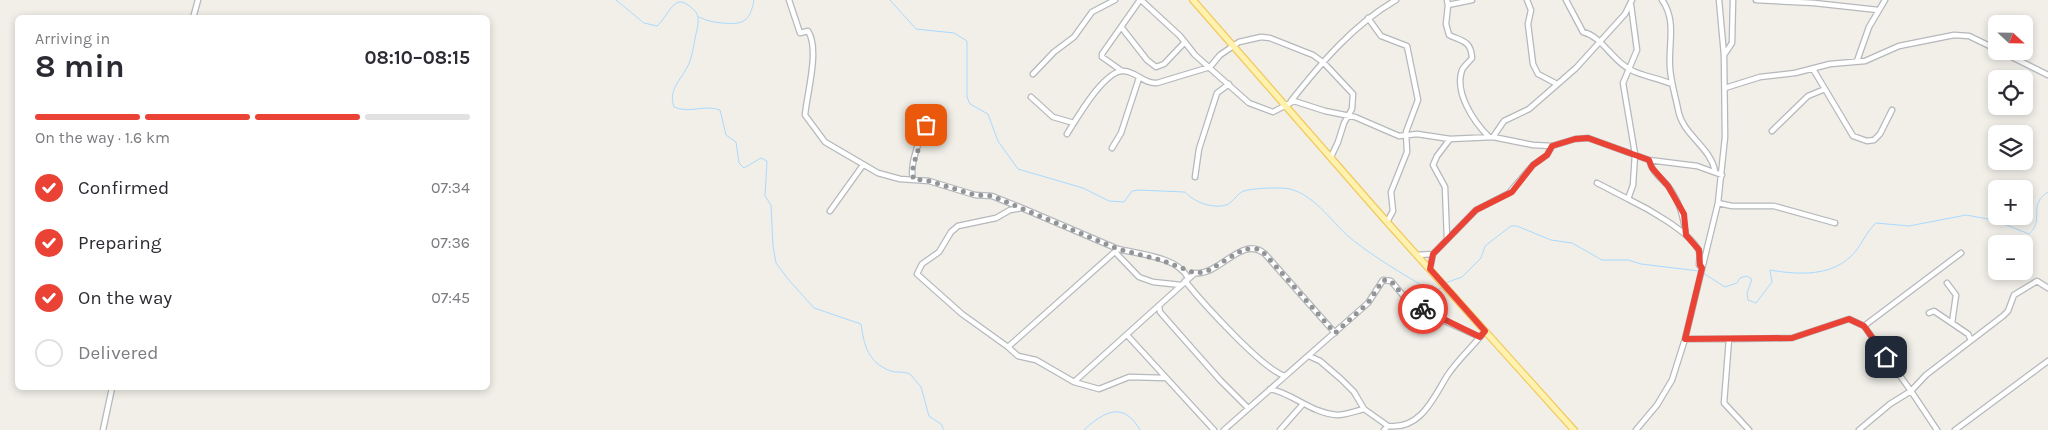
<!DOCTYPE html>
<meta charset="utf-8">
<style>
:root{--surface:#fff;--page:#f2f2f3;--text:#2b2b33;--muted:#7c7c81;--line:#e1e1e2;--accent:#ea4335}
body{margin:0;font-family:Karla,sans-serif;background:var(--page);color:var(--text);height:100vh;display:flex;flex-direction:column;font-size:19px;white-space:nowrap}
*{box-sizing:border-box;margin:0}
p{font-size:16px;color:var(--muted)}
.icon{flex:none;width:28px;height:28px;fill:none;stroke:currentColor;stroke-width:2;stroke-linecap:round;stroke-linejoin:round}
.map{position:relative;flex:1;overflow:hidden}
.sheet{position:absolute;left:15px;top:15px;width:475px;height:375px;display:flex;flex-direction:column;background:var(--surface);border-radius:8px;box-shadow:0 2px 8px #0003}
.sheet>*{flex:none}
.needle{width:32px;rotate:112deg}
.controls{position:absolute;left:1988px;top:15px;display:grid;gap:10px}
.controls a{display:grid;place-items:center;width:45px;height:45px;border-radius:8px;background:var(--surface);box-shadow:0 2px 8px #0003;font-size:25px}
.pin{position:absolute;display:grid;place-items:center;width:42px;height:42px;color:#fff;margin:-21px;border-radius:10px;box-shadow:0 2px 8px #0006}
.courier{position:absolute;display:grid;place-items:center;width:50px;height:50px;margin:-25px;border:4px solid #ea4335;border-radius:50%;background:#fff;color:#222;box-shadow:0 1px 6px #0007}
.head em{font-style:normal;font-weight:700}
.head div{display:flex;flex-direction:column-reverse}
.head{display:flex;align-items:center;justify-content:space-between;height:85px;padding:0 20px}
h1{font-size:32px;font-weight:700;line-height:38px}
.bar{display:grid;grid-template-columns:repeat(4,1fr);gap:8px 5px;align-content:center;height:60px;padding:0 20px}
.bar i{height:6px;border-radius:4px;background:var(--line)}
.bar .active{background:var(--accent)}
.bar p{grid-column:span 4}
ol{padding:0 20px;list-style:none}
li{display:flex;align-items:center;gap:15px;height:55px}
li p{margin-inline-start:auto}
li .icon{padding:5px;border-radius:50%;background:var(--accent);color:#fff;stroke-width:4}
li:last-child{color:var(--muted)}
li i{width:28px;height:28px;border:2px solid var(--line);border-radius:50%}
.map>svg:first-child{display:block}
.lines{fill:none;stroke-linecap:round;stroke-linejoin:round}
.stream{stroke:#aadaff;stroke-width:1}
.minor-casing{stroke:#b5b8bc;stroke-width:7}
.major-casing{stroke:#f2c960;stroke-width:8}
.minor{stroke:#fff;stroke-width:4.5}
.major{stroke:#fff2af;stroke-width:5.5}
.done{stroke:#929495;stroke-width:5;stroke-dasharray:0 9}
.route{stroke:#ea4335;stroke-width:6}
</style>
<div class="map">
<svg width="2048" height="430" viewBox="0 0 2048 430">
<rect width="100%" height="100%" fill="#f1efe8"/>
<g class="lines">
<!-- stream -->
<path class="stream" d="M 616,0 L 644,23 L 657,26 C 664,20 668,10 674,5 C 678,1 683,1 688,5 C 701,14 699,20 696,34 C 694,43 693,52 690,61 C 684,78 667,88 674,107 C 690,114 705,104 720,110 L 726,135 L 736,142 L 739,163 L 744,168 L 761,158 L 767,161 L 765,196 L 771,205 L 773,246 L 776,263 L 788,279 L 814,308 L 861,324 C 864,345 868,363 891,371 C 897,373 904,371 910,374 L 921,387 L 929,416 L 941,424 L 944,430
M 890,0 L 916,29 L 954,33 L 967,41 L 967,97 L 970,104 L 988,114 L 998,141 L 1018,169 L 1083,188 L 1109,201 L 1124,202 L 1132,191 L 1138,190 L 1185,192 C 1194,202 1212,209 1226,205 C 1233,203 1237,193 1244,191 C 1253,188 1281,187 1290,189 C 1317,196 1333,225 1354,241 C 1377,259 1403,274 1428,289 L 1434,291 L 1441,288
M 699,17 C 707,21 713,22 722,23 C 743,25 750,22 754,0
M 1703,273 L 1725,287 L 1737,283 L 1740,278 L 1746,276 L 1752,279 L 1747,293 L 1748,300 L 1756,303 L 1772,282 L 1770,270 C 1799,275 1834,277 1855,252 C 1863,242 1867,231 1876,223 L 1909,226 L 1966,215 L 1994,220 L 2029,234 C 2045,220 2027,205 2048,192
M 1445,283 L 1462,277 L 1481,258 L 1485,246 L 1511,226 L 1517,226 L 1551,240 L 1572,243 L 1602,260 L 1628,260 L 1641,264 L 1699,271
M 1084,430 C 1104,411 1124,401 1140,430"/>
<!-- minor casing -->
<g class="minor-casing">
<path id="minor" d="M 789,0 L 800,33 L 808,31 C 820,49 807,93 805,115 L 825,142 L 878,173 L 900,179 L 929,181 L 975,195 L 992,196 L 1022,208
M 1141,0 L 1180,36 L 1195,55 L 1249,103 L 1273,112 L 1294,101 L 1325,111 L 1355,117 L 1399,136 L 1417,134 L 1450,139 L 1493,137 L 1533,145 L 1552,146 L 1575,139 L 1588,138 L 1649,160 L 1697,166 L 1722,175
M 1447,0 L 1448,5 L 1472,0
M 1527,0 L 1531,10 L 1528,24 L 1533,64 L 1538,74 L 1557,84
M 1566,0 L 1583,32 C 1603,37 1612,61 1631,70 C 1642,76 1658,78 1672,84
M 1662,0 C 1677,21 1668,44 1670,68 C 1671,82 1675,95 1678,109 C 1682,135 1710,146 1715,171
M 1756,0 L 1814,3 L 1878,10
M 1448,5 L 1446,24 L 1449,35 C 1461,41 1471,40 1472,58 C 1469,62 1464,66 1462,70 C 1454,93 1474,122 1489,137
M 1631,5 L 1637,50 L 1623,83 L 1635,154 L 1633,185 L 1628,199 C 1647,208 1688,231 1698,249 C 1701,254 1699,260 1699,265 L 1702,268
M 193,18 L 198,0
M 1368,18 L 1381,36 L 1407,46 L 1418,100 L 1406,132 L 1407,152 L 1391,192 L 1393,211 L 1387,222
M 1122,28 L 1147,60 L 1156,67 L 1164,64 L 1185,42
M 2000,51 L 2048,75
M 1724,55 L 1732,43 L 1733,0
M 1857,61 L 1869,27 L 1885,0
M 1813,69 L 1853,136 L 1867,141 L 1874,140 L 1880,134 L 1892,110
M 1122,71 L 1102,57 L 1102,54 L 1140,0
M 1033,74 L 1054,52 L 1074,37 L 1092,12 L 1115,0
M 1725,88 L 1760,77 L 1795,73 L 1830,64 L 1865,61 L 1899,46 L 1954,35 L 1969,36 L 1996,49
M 1031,97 L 1053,117 L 1074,123
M 1291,101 C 1321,63 1354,24 1396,0
M 1772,131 L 1808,96 L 1825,89
M 1067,134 C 1077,118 1105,69 1124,71 C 1137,72 1144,84 1157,83 L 1210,67 L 1220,55 L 1239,42 L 1261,37 L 1270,38 L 1313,55 L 1324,63 L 1353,94 L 1352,109 L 1344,123 L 1338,142 L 1331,157
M 1493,137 L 1504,121 L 1529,109 L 1576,68 L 1625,14 L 1632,0
M 1112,148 L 1121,133 L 1139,78
M 1649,160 C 1652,172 1660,177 1668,186 C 1680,202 1683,216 1686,235
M 1195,177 L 1199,149 L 1217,93 L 1229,84
M 913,179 C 908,162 926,125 932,109
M 1597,183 L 1628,199
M 1718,203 L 1732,206 L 1774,206 L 1835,223
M 830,211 L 863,165
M 1447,239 L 1445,187 L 1433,165 L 1437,156 L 1450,139
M 1116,253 L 1139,277 L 1153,282 L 1181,285
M 1417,255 L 1433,254
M 1430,269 L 1433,254 L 1476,210 L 1509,193 L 1533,165 L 1547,155 L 1552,146
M 1188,278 C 1178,257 1139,254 1118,249 L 1008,347 L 1018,356 L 1036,360 L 1074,382 L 1195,273 C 1220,276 1242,234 1265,254 L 1335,333
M 1185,281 C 1202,302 1263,370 1285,376
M 1947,283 L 1956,295 L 1952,323
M 1159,306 L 1160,312 L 1220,380 L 1248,408
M 1929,313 L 1934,311 L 1968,334 L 1971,340
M 1864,326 L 1961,253
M 1127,335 L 1214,430
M 1685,339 L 1729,339 L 1724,403 L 1749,430
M 1729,339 L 1792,338 L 1849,319 L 1864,326 L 1911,391 L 1890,404 L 1859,430
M 1008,347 L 962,314 L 917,274 L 922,264 L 939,252 L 951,232 L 958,226 L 996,218 L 1010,210 L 1022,208 L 1118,249
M 1309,356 L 1320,361 L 1341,379 L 1354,392 L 1364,409 L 1388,426
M 1074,382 L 1099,389 L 1129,377 L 1166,378
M 1270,389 C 1294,394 1311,413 1337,415 C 1346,415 1356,411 1364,409
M 103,430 L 112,388
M 1224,430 L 1368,303 L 1383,280 L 1391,281 L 1407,300 L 1440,319 L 1480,337 L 1485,331
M 1280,430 L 1303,404
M 1384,430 L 1388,426 C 1421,430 1434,397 1447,376 C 1456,362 1469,350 1480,337
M 1636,430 L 1657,405 L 1672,380 L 1685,339 L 1718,203 L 1725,137 L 1724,55 L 1719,0
M 1937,430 L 1911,391 L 1926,375 L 2003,316 L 2008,311 L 2014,295 L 2037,281 L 2048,288
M 1955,430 L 2048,361"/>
</g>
<!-- major casing -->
<g class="major-casing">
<path id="major" d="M 1193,0 L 1387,222 L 1574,430"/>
</g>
<!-- minor -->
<use href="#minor" class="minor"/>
<!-- major -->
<use href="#major" class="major"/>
</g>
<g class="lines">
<!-- done -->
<path class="done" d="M 926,125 L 913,166 L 913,179 L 929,181 L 975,195 L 992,196 L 1118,249 L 1161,260 L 1195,273 L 1206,272 L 1244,249 L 1258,249 L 1265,254 L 1335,333 L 1368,303 L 1383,280 L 1391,281 L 1407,300 L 1423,309"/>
<!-- route -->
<path class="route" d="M 1423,309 L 1480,337 L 1485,331 L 1430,269 L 1433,254 L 1476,210 L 1512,192 L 1533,165 L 1547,155 L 1552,146 L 1575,139 L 1588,138 L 1649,160 L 1652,168 L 1668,186 L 1684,214 L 1686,235 L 1699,250 L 1700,265 L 1702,268 L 1685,339 L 1792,338 L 1849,319 L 1864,326 L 1886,357"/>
</g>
</svg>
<div class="controls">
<a><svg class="needle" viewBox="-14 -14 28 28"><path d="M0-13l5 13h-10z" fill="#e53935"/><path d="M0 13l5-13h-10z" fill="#7c7c81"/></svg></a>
<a><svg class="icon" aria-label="locate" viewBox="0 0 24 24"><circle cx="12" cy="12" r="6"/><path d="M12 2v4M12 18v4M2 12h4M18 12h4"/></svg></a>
<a><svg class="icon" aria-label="layers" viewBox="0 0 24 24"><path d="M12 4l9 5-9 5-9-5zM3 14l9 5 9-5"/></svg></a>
<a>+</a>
<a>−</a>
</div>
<div class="pin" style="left:926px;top:125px;background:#ea580c"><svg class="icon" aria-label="bag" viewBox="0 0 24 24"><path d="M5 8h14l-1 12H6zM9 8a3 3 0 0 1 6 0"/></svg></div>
<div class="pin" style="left:1886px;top:357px;background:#1f2937"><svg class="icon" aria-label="home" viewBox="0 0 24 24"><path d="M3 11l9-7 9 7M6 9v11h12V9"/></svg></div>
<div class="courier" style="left:1423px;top:309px"><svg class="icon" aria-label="bike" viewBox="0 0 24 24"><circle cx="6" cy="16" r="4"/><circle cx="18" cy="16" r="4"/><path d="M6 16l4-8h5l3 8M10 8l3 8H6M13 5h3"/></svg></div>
<section class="sheet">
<div class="head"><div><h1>8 min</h1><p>Arriving in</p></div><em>08:10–08:15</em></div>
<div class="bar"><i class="active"></i><i class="active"></i><i class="active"></i><i></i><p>On the way · 1.6 km</p></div>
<ol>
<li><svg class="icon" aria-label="check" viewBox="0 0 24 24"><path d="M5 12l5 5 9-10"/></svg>Confirmed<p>07:34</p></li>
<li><svg class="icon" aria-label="check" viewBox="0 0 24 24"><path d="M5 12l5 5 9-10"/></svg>Preparing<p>07:36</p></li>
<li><svg class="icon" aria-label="check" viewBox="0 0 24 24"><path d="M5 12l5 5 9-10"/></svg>On the way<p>07:45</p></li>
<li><i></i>Delivered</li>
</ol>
</section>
</div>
